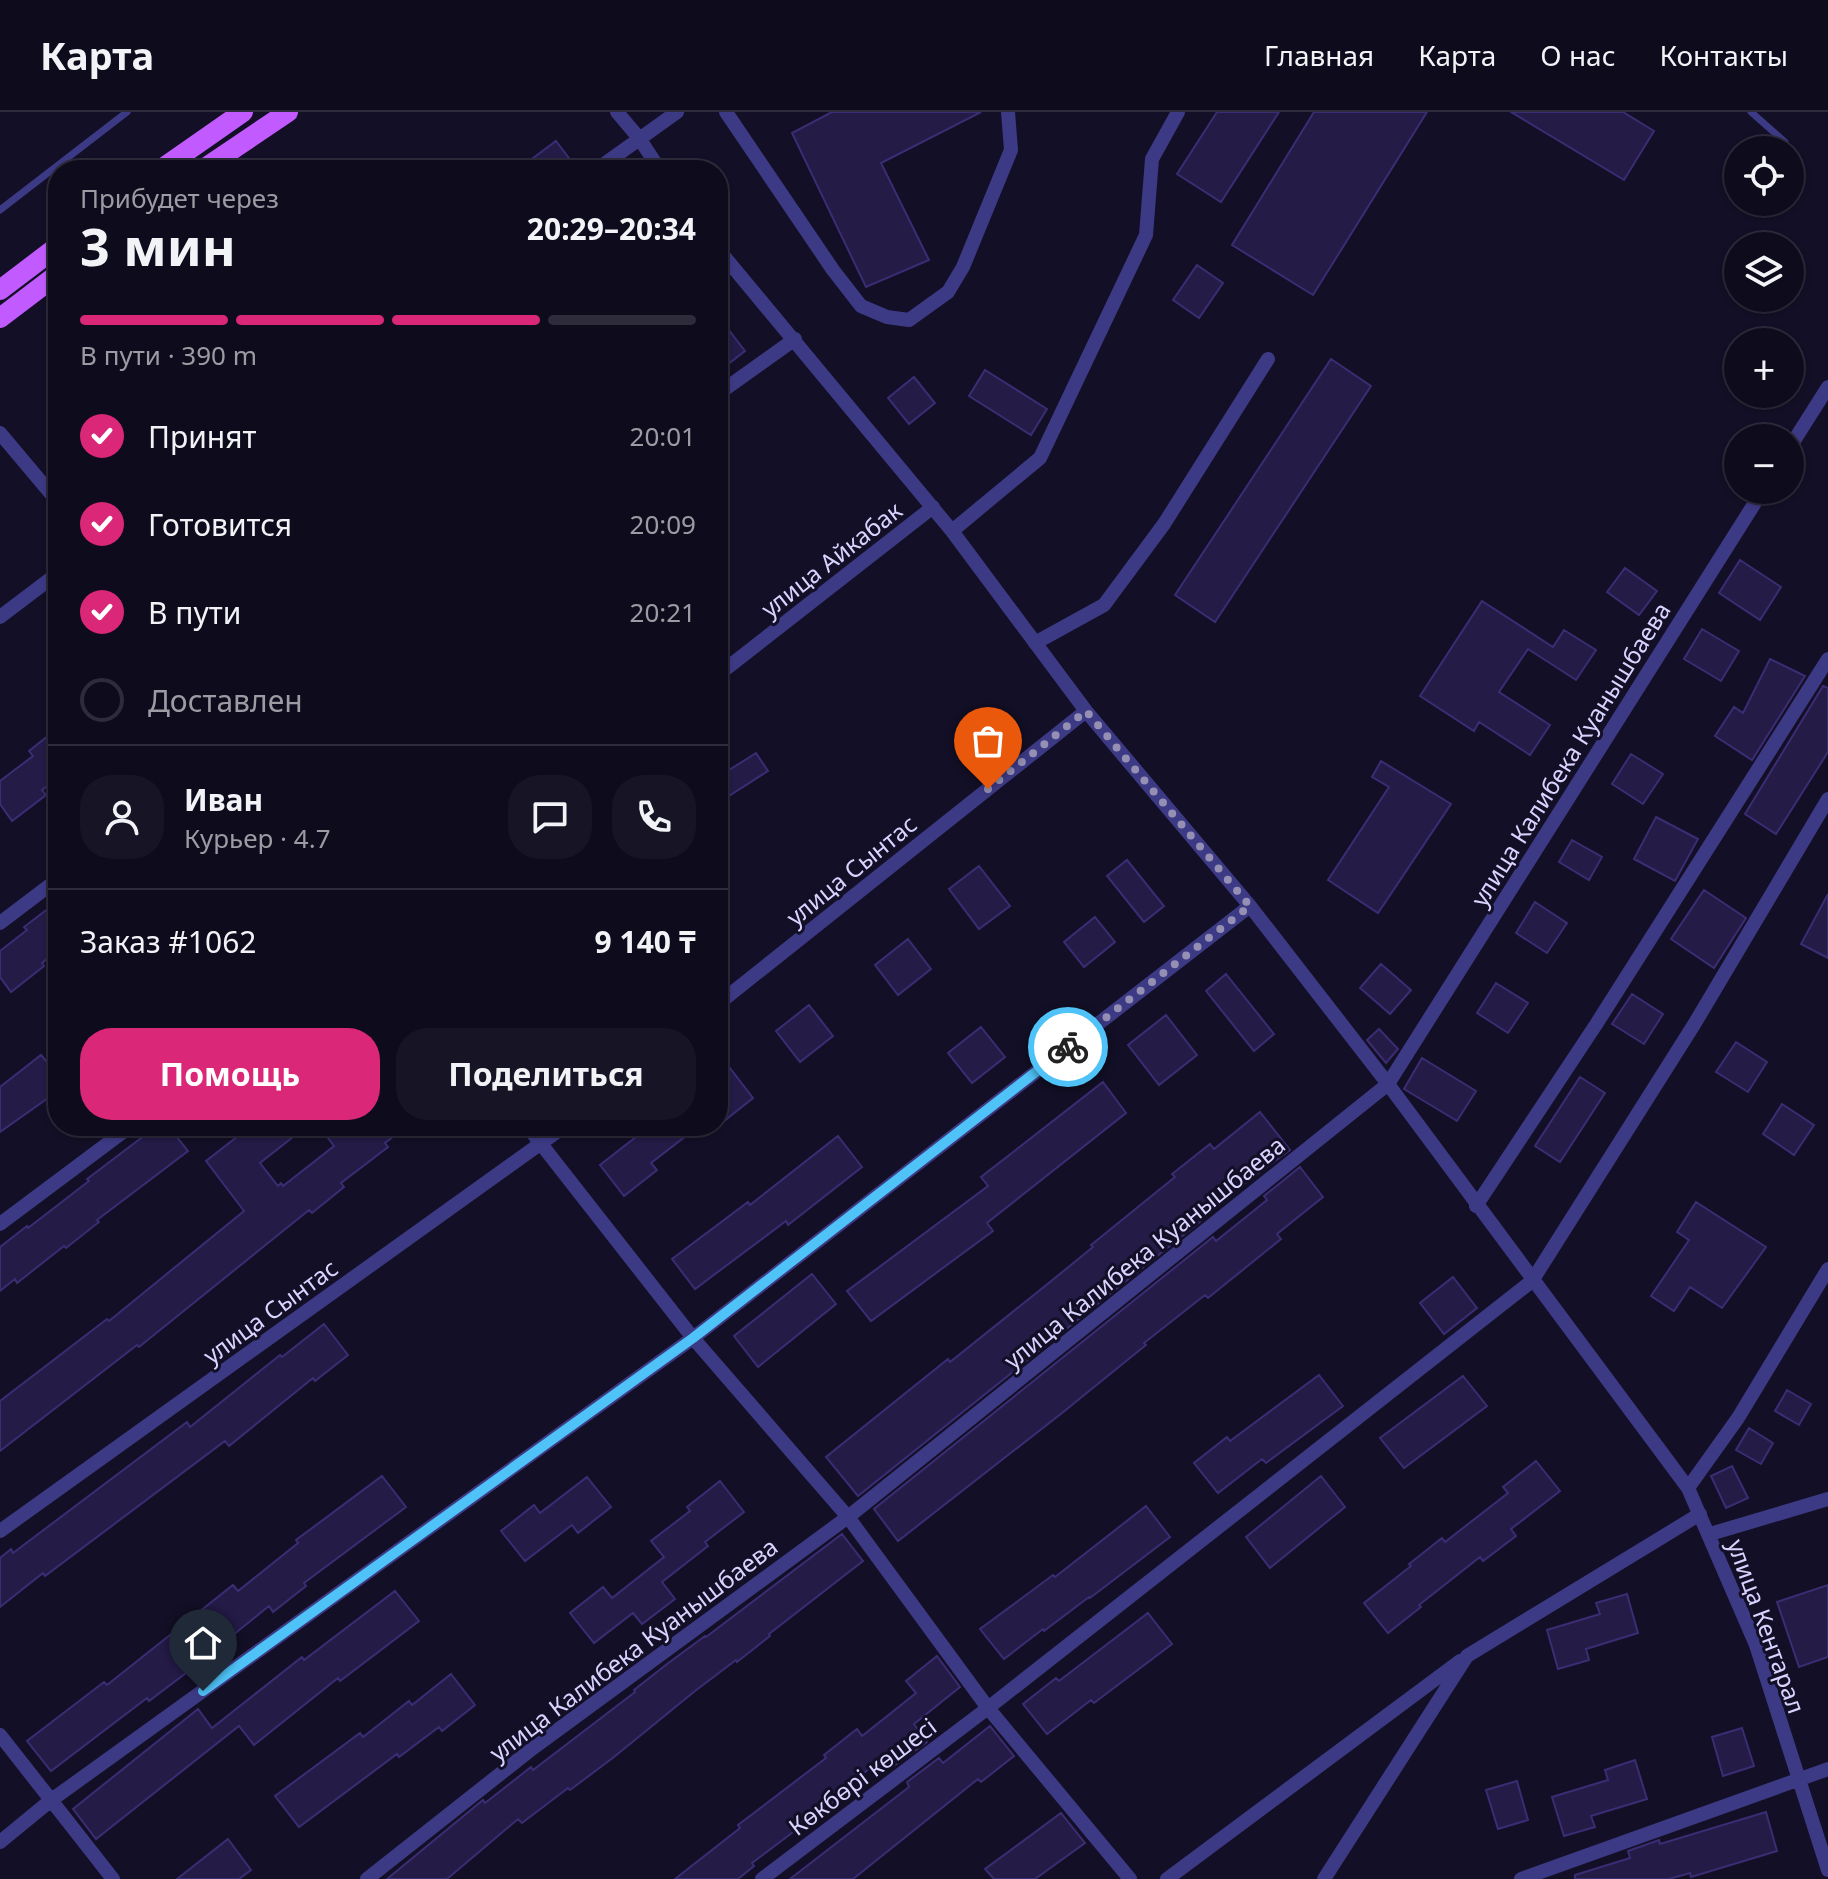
<!DOCTYPE html>
<html lang="ru">
<meta charset="utf-8">
<style>
:root{--surface:#0e0b1c;--page:#171425;--text:#f1f3f6;--muted:#9b9ba3;--line:#2e2b3b;--accent:#db2777}
body{margin:0;font-family:"Noto Sans",sans-serif;background:var(--page);color:var(--text);height:100vh;display:flex;flex-direction:column;font-size:30px;white-space:nowrap}
*{box-sizing:border-box;margin:0}
p{font-size:26px;color:var(--muted)}
.icon{flex:none;width:44px;height:44px;fill:none;stroke:currentColor;stroke-width:2;stroke-linecap:round;stroke-linejoin:round}
.map{position:relative;flex:1;overflow:hidden}
.drawer{position:absolute;left:48px;top:48px;width:680px;height:976px;display:flex;flex-direction:column;background:var(--surface);border-radius:32px;box-shadow:0 2px 6px #0004,0 0 0 2px var(--line)}
.drawer>*{flex:none}
.buttons{position:absolute;left:1724px;top:24px;display:grid;gap:16px}
.buttons a{display:grid;place-items:center;width:80px;height:80px;border-radius:50%;background:var(--surface);box-shadow:0 2px 6px #0004,0 0 0 2px var(--line);font-size:40px}
.pin{position:absolute;display:grid;place-items:center;width:68px;height:68px;color:#fff;margin:-82px -34px;border-radius:50% 50% 50% 0;rotate:-45deg;box-shadow:0 0 8px #0007}
.pin .icon{rotate:45deg}
.courier{position:absolute;display:grid;place-items:center;width:80px;height:80px;margin:-40px;border:6px solid #4fc3f7;border-radius:50%;background:#fff;color:#222;box-shadow:0 2px 10px #0007}
.overview em{font-style:normal;font-weight:700}
.overview div{display:flex;flex-direction:column-reverse}
.overview{display:flex;align-items:center;justify-content:space-between;height:136px;padding:0 32px}
h1{font-size:52px;font-weight:700;line-height:60px}
.bar{display:grid;grid-template-columns:repeat(4,1fr);gap:12px 8px;align-content:center;height:96px;padding:0 32px}
.bar i{height:10px;border-radius:6px;background:var(--line)}
.bar .current{background:var(--accent)}
.bar p{grid-column:span 4}
.line{display:flex;align-items:center;gap:20px;padding:0 32px;border-top:2px solid var(--line)}
.line div{flex:1}
.round{display:grid;place-items:center;flex:none;width:84px;height:84px;border-radius:32px;background:var(--page)}
ol{padding:0 32px;list-style:none}
li{display:flex;align-items:center;gap:24px;height:88px}
li p{margin-inline-start:auto}
li .icon{padding:8px;border-radius:50%;background:var(--accent);color:#fff;stroke-width:4}
li:last-child{color:var(--muted)}
li i{width:44px;height:44px;border:4px solid var(--line);border-radius:50%}
.cta{display:flex;gap:16px;margin-top:auto;padding:16px 32px}
.cta a{flex:1;height:92px;border-radius:32px;background:var(--accent);color:#fff;font-size:32px;font-weight:700;line-height:92px;text-align:center}
.cta a+a{background:var(--page);color:var(--text)}
header{display:flex;align-items:center;gap:48px;box-sizing:border-box;height:112px;padding:0 40px;background:var(--surface);border-bottom:2px solid var(--line)}
header strong{font-size:38px}
nav{display:flex;gap:44px;margin-inline-start:auto;font-size:28px}
.map>svg:first-child{display:block}
.building{fill:#241b47;stroke:#3b2d73;stroke-width:2}
.lines{fill:none;stroke-linecap:round;stroke-linejoin:round}
.lane{stroke:#3d3a85;stroke-width:7}
.street{stroke:#3d3a85;stroke-width:14}
.primary{stroke:#c25bff;stroke-width:20}
.done{stroke:#948fb3;stroke-width:8;stroke-dasharray:0 14.4}
.route{stroke:#4fc3f7;stroke-width:10}
.labels{text-anchor:middle;dominant-baseline:central;stroke-width:6;stroke-linejoin:round;paint-order:stroke}
.street-label{font-size:24px;fill:#d9d4ff;stroke:#130f26}
</style>
<header>
<strong>Карта</strong>
<nav><a>Главная</a><a>Карта</a><a>О нас</a><a>Контакты</a></nav>
</header>
<div class="map">
<svg width="1828" height="1767" viewBox="0 0 1828 1767">
<rect width="100%" height="100%" fill="#130f26"/>
<!-- building -->
<path class="building" d="M 832,0 L 981,0 L 881,51 L 929,148 L 866,175 L 792,21 Z
M 1217,0 L 1279,0 L 1221,90 L 1177,62 Z
M 1314,0 L 1427,0 L 1313,183 L 1232,133 Z
M 1511,0 L 1623,0 L 1654,19 L 1624,68 Z
M 556,29 L 578,58 L 517,58 Z
M 1197,153 L 1223,171 L 1199,206 L 1173,188 Z
M 718,204 L 745,239 L 718,260 Z
M 1331,247 L 1371,274 L 1215,510 L 1175,483 Z
M 985,258 L 1047,297 L 1031,323 L 969,284 Z
M 914,265 L 935,291 L 909,312 L 888,286 Z
M 1740,448 L 1781,475 L 1760,508 L 1719,481 Z
M 1625,456 L 1657,479 L 1639,503 L 1607,480 Z
M 1482,489 L 1553,535 L 1564,518 L 1596,538 L 1576,568 L 1528,537 L 1499,580 L 1550,613 L 1530,643 L 1479,610 L 1474,619 L 1420,584 Z
M 1702,517 L 1739,539 L 1721,569 L 1684,547 Z
M 1770,547 L 1805,564 L 1752,648 L 1715,624 L 1734,595 L 1743,601 Z
M 1823,574 L 1828,576 L 1828,640 L 1776,722 L 1745,702 Z
M 58,616 L 58,666 L 42,678 L 46,683 L 12,709 L 0,692 L 0,669 L 33,644 L 29,639 Z
M 756,641 L 768,659 L 718,691 L 718,665 Z
M 1631,642 L 1663,662 L 1643,692 L 1612,672 Z
M 1381,649 L 1451,692 L 1378,801 L 1328,768 L 1389,675 L 1372,665 Z
M 1656,705 L 1698,727 L 1675,769 L 1634,747 Z
M 1572,728 L 1602,745 L 1589,768 L 1559,750 Z
M 1127,748 L 1164,794 L 1144,810 L 1107,764 Z
M 979,754 L 1010,794 L 979,817 L 949,777 Z
M 1704,778 L 1746,806 L 1714,856 L 1671,827 Z
M 1828,782 L 1828,846 L 1801,832 Z
M 58,789 L 58,838 L 42,851 L 44,854 L 11,880 L 0,865 L 0,839 L 27,818 L 24,815 Z
M 1535,790 L 1567,811 L 1547,841 L 1516,821 Z
M 1095,805 L 1115,830 L 1084,855 L 1064,830 Z
M 908,827 L 931,857 L 898,883 L 875,853 Z
M 1381,852 L 1411,878 L 1390,902 L 1360,876 Z
M 1226,862 L 1274,922 L 1254,939 L 1206,879 Z
M 1496,871 L 1528,891 L 1508,921 L 1477,901 Z
M 1632,882 L 1663,902 L 1644,932 L 1612,912 Z
M 809,893 L 833,924 L 800,950 L 776,919 Z
M 1166,903 L 1197,943 L 1159,973 L 1128,933 Z
M 981,915 L 1005,945 L 972,971 L 948,941 Z
M 1379,917 L 1398,937 L 1386,951 L 1367,928 Z
M 1736,930 L 1767,950 L 1748,980 L 1716,960 Z
M 58,941 L 58,979 L 0,1020 L 0,975 L 41,943 L 47,950 Z
M 1422,946 L 1476,979 L 1457,1009 L 1404,977 Z
M 730,956 L 753,986 L 718,1014 L 718,965 Z
M 1580,965 L 1605,981 L 1560,1050 L 1535,1034 Z
M 1103,970 L 1126,1001 L 987,1111 L 993,1119 L 871,1209 L 847,1179 L 988,1074 L 981,1065 Z
M 1782,992 L 1814,1013 L 1794,1043 L 1763,1022 Z
M 1260,1000 L 1290,1038 L 1198,1106 L 1201,1109 L 858,1384 L 826,1345 L 948,1247 L 950,1250 L 1050,1170 L 1093,1135 L 1091,1133 L 1175,1065 L 1172,1062 L 1210,1032 L 1214,1037 Z
M 157,1014 L 168,1014 L 188,1039 L 97,1108 L 99,1110 L 66,1136 L 64,1134 L 17,1171 L 15,1167 L 0,1179 L 0,1135 L 27,1114 L 28,1116 L 89,1069 L 87,1067 Z
M 251,1014 L 307,1014 L 260,1051 L 278,1074 L 281,1071 L 283,1074 L 334,1034 L 319,1014 L 407,1014 L 385,1031 L 388,1035 L 341,1071 L 344,1075 L 312,1101 L 309,1098 L 139,1235 L 137,1233 L 0,1339 L 0,1289 L 107,1207 L 109,1209 L 244,1099 L 206,1049 Z
M 650,1014 L 699,1014 L 651,1051 L 657,1058 L 624,1084 L 600,1053 Z
M 838,1024 L 862,1055 L 788,1113 L 786,1109 L 695,1177 L 672,1147 L 748,1090 L 750,1093 Z
M 1300,1055 L 1323,1085 L 1277,1122 L 1281,1127 L 1208,1186 L 1205,1183 L 1144,1231 L 1146,1233 L 1062,1301 L 898,1429 L 874,1397 L 1213,1125 L 1216,1129 L 1267,1088 L 1264,1084 Z
M 1696,1090 L 1766,1135 L 1722,1196 L 1690,1175 L 1674,1199 L 1651,1184 L 1689,1128 L 1677,1120 Z
M 812,1162 L 836,1192 L 758,1255 L 734,1224 Z
M 1453,1165 L 1477,1196 L 1444,1222 L 1420,1191 Z
M 324,1212 L 348,1243 L 315,1269 L 313,1266 L 229,1334 L 225,1329 L 45,1464 L 43,1461 L 0,1495 L 0,1446 L 11,1437 L 13,1441 L 187,1310 L 190,1315 L 280,1243 L 282,1245 Z
M 1319,1263 L 1343,1294 L 1266,1351 L 1262,1347 L 1218,1381 L 1194,1351 L 1227,1325 L 1230,1329 Z
M 1463,1264 L 1487,1294 L 1404,1356 L 1380,1326 Z
M 1787,1278 L 1811,1292 L 1799,1313 L 1775,1299 Z
M 1749,1316 L 1773,1331 L 1761,1352 L 1736,1338 Z
M 1536,1349 L 1560,1379 L 1511,1417 L 1516,1424 L 1483,1449 L 1480,1445 L 1419,1493 L 1421,1495 L 1388,1521 L 1364,1491 L 1411,1454 L 1409,1452 L 1442,1426 L 1445,1430 L 1508,1381 L 1503,1375 Z
M 1732,1354 L 1748,1386 L 1726,1396 L 1711,1364 Z
M 382,1364 L 406,1395 L 304,1471 L 306,1474 L 273,1500 L 269,1494 L 186,1561 L 149,1589 L 147,1586 L 51,1659 L 27,1629 L 104,1570 L 107,1573 L 233,1473 L 238,1479 L 298,1431 L 296,1428 Z
M 1321,1364 L 1345,1395 L 1270,1456 L 1246,1425 Z
M 587,1365 L 611,1395 L 578,1421 L 572,1413 L 525,1449 L 501,1419 L 534,1393 L 540,1401 Z
M 720,1369 L 744,1400 L 705,1430 L 708,1434 L 662,1470 L 675,1487 L 642,1512 L 633,1501 L 594,1531 L 570,1501 L 603,1475 L 612,1486 L 664,1445 L 651,1429 L 690,1399 L 687,1395 Z
M 1146,1394 L 1170,1425 L 1090,1486 L 1089,1485 L 1044,1519 L 1043,1517 L 1004,1547 L 980,1517 L 1053,1463 L 1055,1465 Z
M 842,1422 L 863,1449 L 769,1522 L 770,1524 L 737,1550 L 736,1548 L 695,1579 L 614,1645 L 570,1678 L 568,1676 L 522,1711 L 518,1707 L 447,1767 L 387,1767 L 483,1688 L 485,1691 L 531,1655 L 533,1658 L 635,1580 L 634,1578 L 667,1552 L 705,1524 L 706,1525 Z
M 1828,1473 L 1828,1545 L 1799,1555 L 1777,1490 Z
M 395,1479 L 419,1509 L 340,1569 L 338,1566 L 254,1633 L 239,1614 L 96,1727 L 73,1697 L 198,1597 L 212,1616 L 302,1545 L 304,1548 Z
M 1627,1482 L 1638,1521 L 1586,1537 L 1589,1548 L 1558,1557 L 1547,1518 L 1600,1502 L 1596,1491 Z
M 1148,1501 L 1172,1532 L 1094,1591 L 1091,1588 L 1047,1622 L 1023,1592 L 1056,1566 L 1059,1569 Z
M 937,1544 L 960,1575 L 914,1612 L 927,1630 L 894,1654 L 886,1644 L 838,1681 L 841,1684 L 752,1751 L 754,1754 L 738,1767 L 675,1767 L 740,1716 L 738,1713 L 826,1646 L 824,1643 L 857,1617 L 862,1624 L 916,1581 L 906,1569 Z
M 451,1562 L 475,1593 L 442,1619 L 439,1615 L 399,1645 L 397,1642 L 299,1715 L 275,1684 L 360,1621 L 363,1625 L 409,1589 L 412,1593 Z
M 990,1614 L 1014,1644 L 981,1670 L 978,1667 L 853,1767 L 790,1767 L 909,1675 L 907,1670 L 939,1646 L 943,1651 Z
M 1742,1616 L 1754,1654 L 1723,1664 L 1712,1625 Z
M 1635,1648 L 1647,1687 L 1591,1704 L 1595,1715 L 1564,1724 L 1552,1685 L 1608,1668 L 1605,1658 Z
M 1517,1669 L 1528,1708 L 1498,1717 L 1486,1678 Z
M 1766,1700 L 1777,1739 L 1691,1765 L 1690,1761 L 1669,1767 L 1575,1767 L 1575,1763 L 1630,1746 L 1628,1739 L 1659,1728 L 1660,1732 Z
M 1061,1701 L 1085,1731 L 1035,1767 L 994,1767 L 985,1757 Z
M 228,1727 L 251,1758 L 239,1767 L 177,1767 Z"/>
<g class="lines">
<!-- lane -->
<path class="lane" d="M 1751,0 L 1785,30
M 0,98 L 127,0"/>
<!-- street -->
<path class="street" d="M 617,0 L 639,26 L 660,58
M 726,0 L 833,158 L 861,194 L 887,205 L 909,208 L 948,180 L 963,155 L 1011,38 L 1008,0
M 596,58 L 677,0
M 718,137 L 952,419 L 1086,599 L 1250,794 L 1388,972 L 1688,1376 L 1756,1533 L 1828,1758
M 718,282 L 795,227
M 0,321 L 58,390
M 1790,335 L 1828,275
M 952,419 L 1040,346 L 1146,123 L 1152,47 L 1178,0
M 0,505 L 58,461
M 1035,531 L 1104,493 L 1164,412 L 1268,247
M 718,563 L 933,395
M 0,811 L 58,767
M 718,892 L 1086,599
M 527,1014 L 693,1226 L 848,1405 L 988,1596 L 1130,1767
M 1476,1094 L 1597,911 L 1828,547
M 0,1112 L 131,1014
M 1688,1376 L 1738,1306 L 1828,1157
M 0,1419 L 565,1014
M 1710,1422 L 1828,1387
M 0,1623 L 113,1767
M 0,1730 L 50,1689 L 693,1226 L 1250,794
M 367,1767 L 533,1636 L 848,1405 L 1388,972 L 1763,378
M 762,1767 L 988,1596 L 1532,1169 L 1695,911 L 1828,687
M 1167,1767 L 1460,1549
M 1324,1767 L 1467,1544 L 1700,1402
M 1521,1767 L 1828,1657"/>
<!-- primary -->
<path class="primary" d="M 160,58 L 243,0
M 202,58 L 288,0
M 0,178 L 58,134
M 0,206 L 58,162"/>
</g>
<g class="lines">
<!-- done -->
<path class="done" d="M 988,677 L 1086,599 L 1250,794 L 1068,935"/>
<!-- route -->
<path class="route" d="M 203,1579 L 693,1226 L 1068,935"/>
</g>
<g class="labels">
<!-- street labels -->
<g class="street-label">
<text transform="translate(831 447) rotate(-38)">улица Айкабак</text>
<text transform="translate(1570 642) rotate(-58)">улица Калибека Куанышбаева</text>
<text transform="translate(851 758) rotate(-39)">улица Сынтас</text>
<text transform="translate(1144 1140) rotate(-39)">улица Калибека Куанышбаева</text>
<text transform="translate(270 1199) rotate(-36)">улица Сынтас</text>
<text transform="translate(1767 1514) rotate(70)">улица Кентарал</text>
<text transform="translate(633 1537) rotate(-37)">улица Калибека Куанышбаева</text>
<text transform="translate(862 1664) rotate(-37)">Көкбөрі көшесі</text>
</g>
</g>
</svg>
<div class="buttons">
<a><svg class="icon" aria-label="locate" viewBox="0 0 24 24"><circle cx="12" cy="12" r="6"/><path d="M12 2v4M12 18v4M2 12h4M18 12h4"/></svg></a>
<a><svg class="icon" aria-label="layers" viewBox="0 0 24 24"><path d="M12 4l9 5-9 5-9-5zM3 14l9 5 9-5"/></svg></a>
<a>+</a>
<a>−</a>
</div>
<div class="pin" style="left:988px;top:677px;background:#ea580c"><svg class="icon" aria-label="bag" viewBox="0 0 24 24"><path d="M5 8h14l-1 12H6zM9 8a3 3 0 0 1 6 0"/></svg></div>
<div class="pin" style="left:203px;top:1579px;background:#1f2937"><svg class="icon" aria-label="home" viewBox="0 0 24 24"><path d="M3 11l9-7 9 7M6 9v11h12V9"/></svg></div>
<div class="courier" style="left:1068px;top:935px"><svg class="icon" aria-label="bike" viewBox="0 0 24 24"><circle cx="6" cy="16" r="4"/><circle cx="18" cy="16" r="4"/><path d="M6 16l4-8h5l3 8M10 8l3 8H6M13 5h3"/></svg></div>
<section class="drawer">
<div class="overview"><div><h1>3 мин</h1><p>Прибудет через</p></div><em>20:29–20:34</em></div>
<div class="bar"><i class="current"></i><i class="current"></i><i class="current"></i><i></i><p>В пути · 390 m</p></div>
<ol>
<li><svg class="icon" aria-label="check" viewBox="0 0 24 24"><path d="M5 12l5 5 9-10"/></svg>Принят<p>20:01</p></li>
<li><svg class="icon" aria-label="check" viewBox="0 0 24 24"><path d="M5 12l5 5 9-10"/></svg>Готовится<p>20:09</p></li>
<li><svg class="icon" aria-label="check" viewBox="0 0 24 24"><path d="M5 12l5 5 9-10"/></svg>В пути<p>20:21</p></li>
<li><i></i>Доставлен</li>
</ol>
<div class="line" style="height:144px"><a class="round"><svg class="icon" aria-label="person" viewBox="0 0 24 24"><circle cx="12" cy="8" r="4"/><path d="M4 21q1-7 8-7t8 7"/></svg></a><div><b>Иван</b><p>Курьер · 4.7</p></div><a class="round"><svg class="icon" aria-label="chat" viewBox="0 0 24 24"><path d="M4 5h16v11H9l-5 4z"/></svg></a><a class="round"><svg class="icon" aria-label="phone" viewBox="0 0 24 24"><path d="M5 4h4l2 5-3 2q2 4 5 5l2-3 5 2v4C11 20 4 13 5 4z"/></svg></a></div>
<div class="line" style="height:104px"><div>Заказ #1062</div><b>9 140 ₸</b></div>
<div class="cta"><a>Помощь</a><a>Поделиться</a></div>
</section>
</div>
